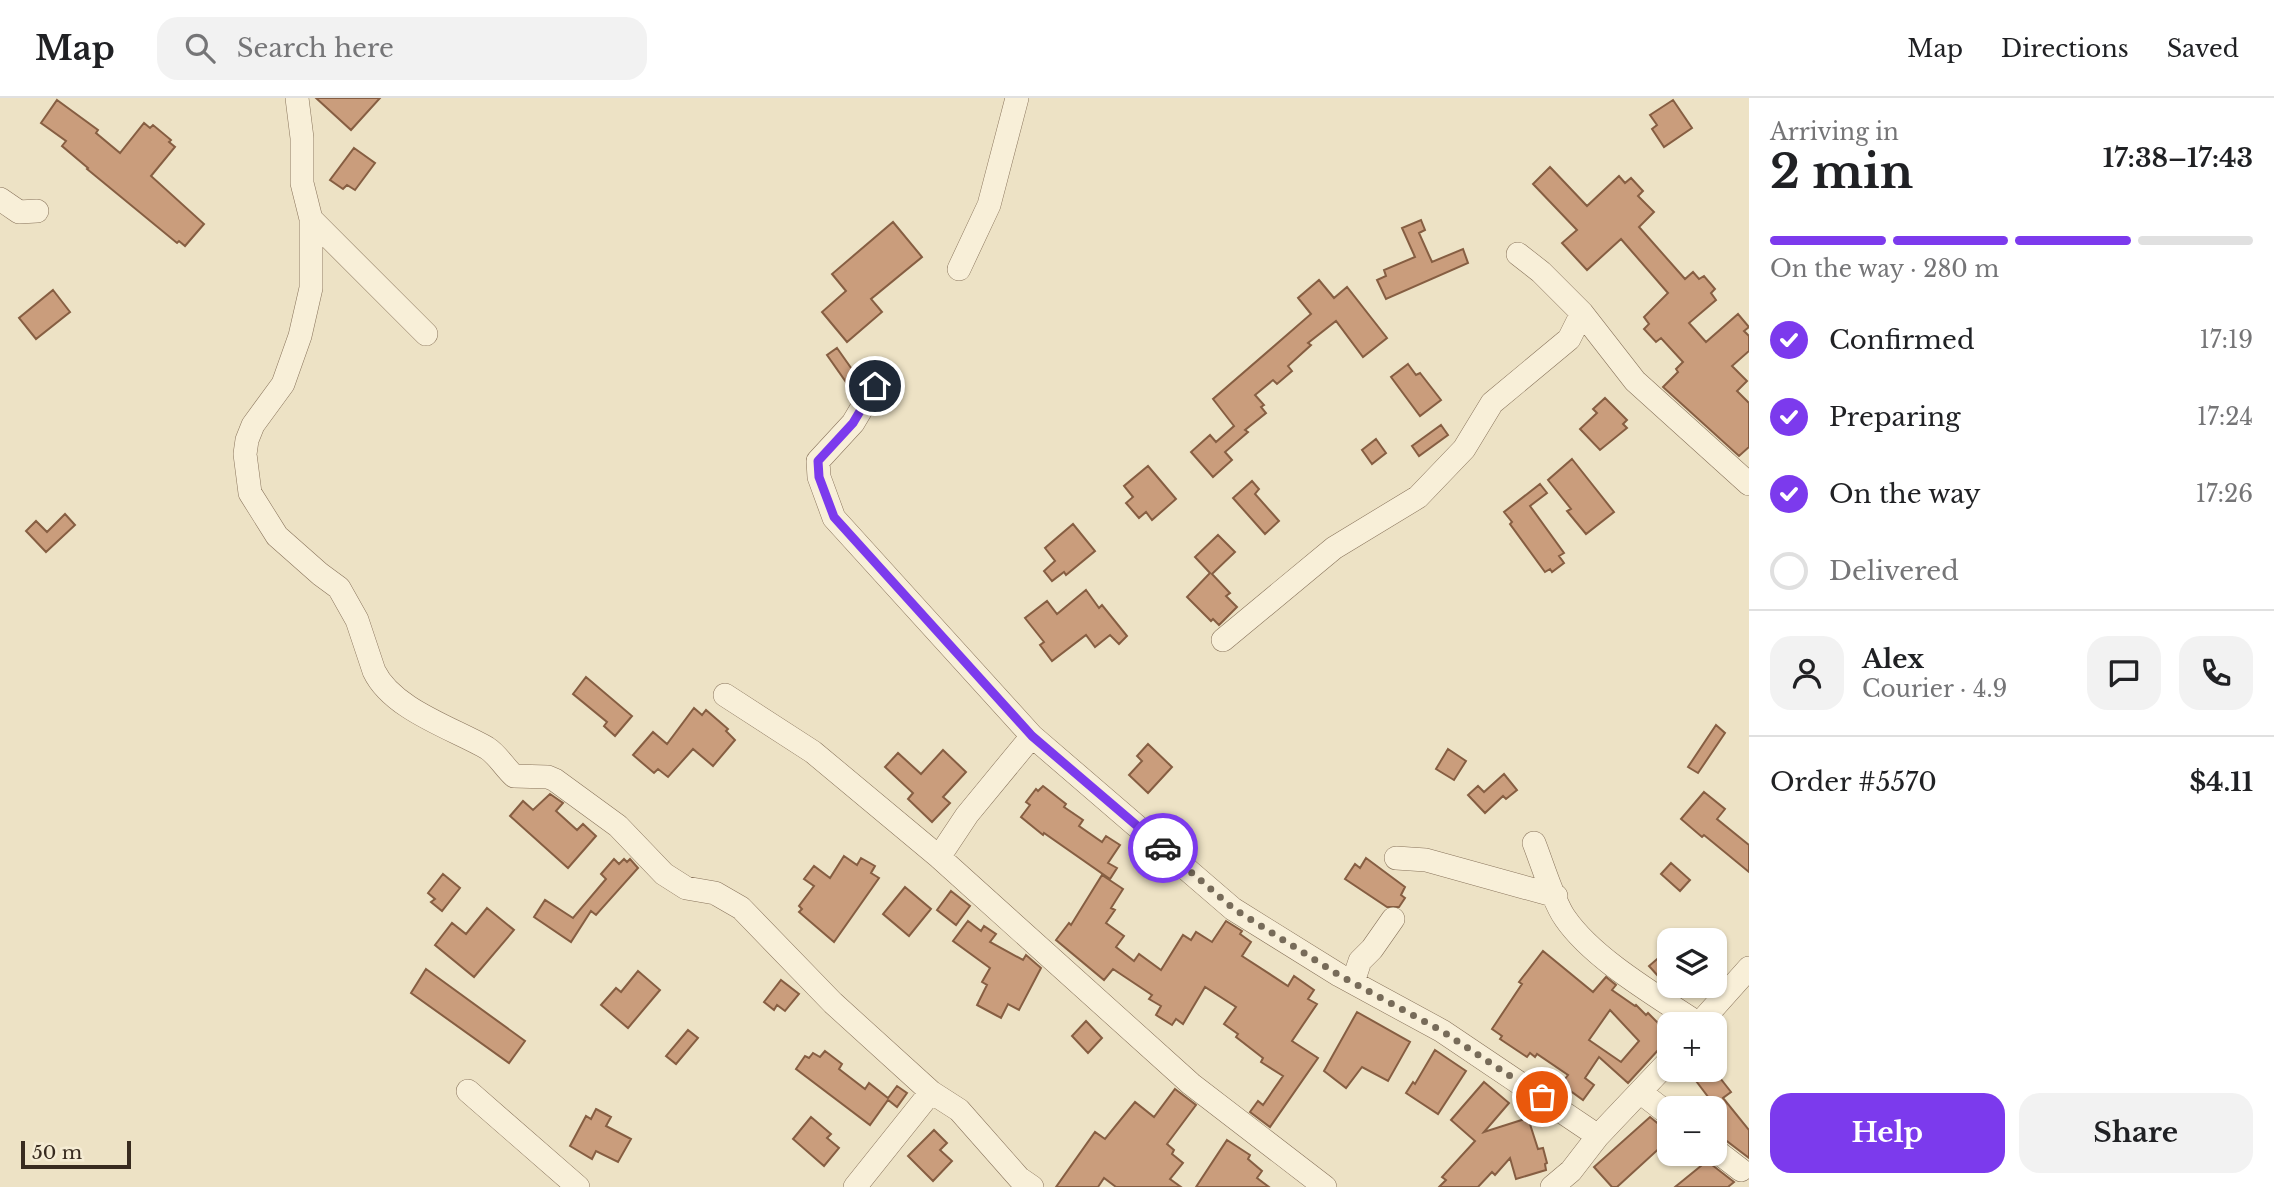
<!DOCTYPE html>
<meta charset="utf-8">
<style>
:root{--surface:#fff;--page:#f2f2f2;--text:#202124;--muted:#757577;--line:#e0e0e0;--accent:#7c3aed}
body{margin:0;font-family:"Libre Baskerville",serif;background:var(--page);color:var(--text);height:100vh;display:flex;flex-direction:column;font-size:26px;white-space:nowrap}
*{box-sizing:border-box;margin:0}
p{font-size:23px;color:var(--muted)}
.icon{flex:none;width:38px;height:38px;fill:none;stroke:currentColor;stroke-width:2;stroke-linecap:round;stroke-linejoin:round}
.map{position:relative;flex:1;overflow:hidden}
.drawer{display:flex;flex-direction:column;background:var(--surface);width:525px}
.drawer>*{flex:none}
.buttons{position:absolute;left:1657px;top:830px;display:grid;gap:14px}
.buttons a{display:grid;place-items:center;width:70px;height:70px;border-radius:14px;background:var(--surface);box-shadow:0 2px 5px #0004;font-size:35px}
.scale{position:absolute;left:21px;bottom:18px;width:110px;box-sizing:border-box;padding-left:7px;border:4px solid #382b1f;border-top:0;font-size:19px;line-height:24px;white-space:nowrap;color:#382b1f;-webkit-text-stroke:5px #f5ecd4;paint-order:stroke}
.pin{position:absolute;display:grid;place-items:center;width:60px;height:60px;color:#fff;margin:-30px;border:4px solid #fff;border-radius:50%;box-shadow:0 2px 7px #0007}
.courier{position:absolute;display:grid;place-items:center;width:70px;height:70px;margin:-35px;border:5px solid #7c3aed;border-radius:50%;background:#fff;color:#222;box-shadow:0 2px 9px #0007}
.summary em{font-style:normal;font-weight:700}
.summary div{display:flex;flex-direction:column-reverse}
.summary{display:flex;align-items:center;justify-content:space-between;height:119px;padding:0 21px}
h1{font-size:46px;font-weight:700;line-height:52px}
.bar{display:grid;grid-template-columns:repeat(4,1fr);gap:10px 7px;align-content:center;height:84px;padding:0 21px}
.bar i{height:9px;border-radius:5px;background:var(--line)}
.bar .active{background:var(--accent)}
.bar p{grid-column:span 4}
.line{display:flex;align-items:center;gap:18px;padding:0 21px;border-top:2px solid var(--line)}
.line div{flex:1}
.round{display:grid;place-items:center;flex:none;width:74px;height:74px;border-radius:21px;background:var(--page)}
ol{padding:0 21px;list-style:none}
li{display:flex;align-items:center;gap:21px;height:77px}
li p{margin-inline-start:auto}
li .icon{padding:7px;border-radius:50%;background:var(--accent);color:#fff;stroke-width:4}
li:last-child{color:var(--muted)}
li i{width:38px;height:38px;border:4px solid var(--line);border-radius:50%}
.cta{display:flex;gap:14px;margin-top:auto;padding:14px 21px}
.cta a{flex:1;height:80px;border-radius:21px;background:var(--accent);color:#fff;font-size:28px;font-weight:700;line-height:80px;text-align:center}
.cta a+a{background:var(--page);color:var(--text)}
header{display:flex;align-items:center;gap:42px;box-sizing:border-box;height:98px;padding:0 35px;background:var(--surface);border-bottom:2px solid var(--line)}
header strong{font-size:33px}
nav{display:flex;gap:38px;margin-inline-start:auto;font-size:24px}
.search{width:490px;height:63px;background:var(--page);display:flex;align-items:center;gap:18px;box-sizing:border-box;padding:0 24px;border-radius:21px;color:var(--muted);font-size:26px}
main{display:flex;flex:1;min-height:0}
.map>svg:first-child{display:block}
.building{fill:#ca9d7c;stroke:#865e42;stroke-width:2;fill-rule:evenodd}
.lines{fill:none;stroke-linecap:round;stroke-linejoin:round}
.minor-casing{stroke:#88735b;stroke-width:24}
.minor{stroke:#f8efd8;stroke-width:23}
.done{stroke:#776b59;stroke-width:7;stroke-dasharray:0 12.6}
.route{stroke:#7c3aed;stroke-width:9}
</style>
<header>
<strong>Map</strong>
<div class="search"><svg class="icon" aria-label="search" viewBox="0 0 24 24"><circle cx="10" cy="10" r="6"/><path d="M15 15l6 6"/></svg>Search here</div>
<nav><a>Map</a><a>Directions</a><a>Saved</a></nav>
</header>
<main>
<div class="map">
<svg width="1749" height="1089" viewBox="0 0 1749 1089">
<rect width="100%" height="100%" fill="#ede2c5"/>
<!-- building -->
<path class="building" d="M 316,0 L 380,0 L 351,32 Z
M 57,2 L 98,32 L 96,35 L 120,55 L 144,25 L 150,30 L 153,27 L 171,42 L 169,44 L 175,49 L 151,78 L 204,126 L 185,148 L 179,143 L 177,145 L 87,71 L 88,70 L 62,48 L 66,43 L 41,25 Z
M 1673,2 L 1692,30 L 1664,49 L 1652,31 L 1657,27 L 1650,17 Z
M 354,50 L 375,65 L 355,92 L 347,87 L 343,91 L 330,82 Z
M 1550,69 L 1587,108 L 1619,78 L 1625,85 L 1631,80 L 1643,93 L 1638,98 L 1654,114 L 1639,129 L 1685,181 L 1693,174 L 1699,181 L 1704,178 L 1715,191 L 1711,195 L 1716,202 L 1689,225 L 1706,244 L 1738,216 L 1749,229 L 1744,233 L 1749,238 L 1749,253 L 1732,268 L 1747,283 L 1737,293 L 1749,305 L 1749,349 L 1739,358 L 1663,289 L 1678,274 L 1676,271 L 1683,264 L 1661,240 L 1656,244 L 1644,231 L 1649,226 L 1644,219 L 1668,195 L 1621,141 L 1587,172 L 1562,145 L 1577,132 L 1533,86 Z
M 1421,122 L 1425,132 L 1419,135 L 1432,164 L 1463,151 L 1468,165 L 1386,201 L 1377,182 L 1386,178 L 1384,172 L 1415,159 L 1402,130 Z
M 893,124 L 922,159 L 871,201 L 882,214 L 847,244 L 822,214 L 846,193 L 832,176 Z
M 1319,182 L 1334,200 L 1347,189 L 1387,240 L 1363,259 L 1336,223 L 1308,245 L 1311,247 L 1288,268 L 1292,273 L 1277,286 L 1273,282 L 1255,297 L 1264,307 L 1261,309 L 1266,315 L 1245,332 L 1248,334 L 1225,354 L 1232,362 L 1213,379 L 1191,354 L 1210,337 L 1216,344 L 1234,328 L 1213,301 L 1311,216 L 1298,200 Z
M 53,192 L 70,214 L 36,241 L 19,220 Z
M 837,250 L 856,277 L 846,284 L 827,257 Z
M 1408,266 L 1416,277 L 1420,275 L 1441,302 L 1420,318 L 1391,279 Z
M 1605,300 L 1627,322 L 1623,326 L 1627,330 L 1600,352 L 1580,331 L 1597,315 L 1593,311 Z
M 1441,327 L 1448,337 L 1419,358 L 1412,348 Z
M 1376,341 L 1386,355 L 1372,366 L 1362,352 Z
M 1572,361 L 1614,414 L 1586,436 L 1567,413 L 1571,411 L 1548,382 Z
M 1148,368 L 1176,401 L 1152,422 L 1146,414 L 1139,420 L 1126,405 L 1133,399 L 1124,388 Z
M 1252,383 L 1259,391 L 1255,396 L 1279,423 L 1265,436 L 1233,400 Z
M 1540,386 L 1547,395 L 1530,408 L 1564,455 L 1559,458 L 1564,465 L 1552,474 L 1550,471 L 1545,474 L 1510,426 L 1512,424 L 1504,414 Z
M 65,416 L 75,427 L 46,454 L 26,433 L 36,423 L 47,434 Z
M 1073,426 L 1095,453 L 1066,477 L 1064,474 L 1052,483 L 1044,473 L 1055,463 L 1045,450 Z
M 1218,437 L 1235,454 L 1212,476 L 1230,495 L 1226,498 L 1237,509 L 1219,527 L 1213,521 L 1211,523 L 1187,499 L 1210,475 L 1195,459 Z
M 1086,492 L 1099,510 L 1102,507 L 1127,538 L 1119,546 L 1110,537 L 1095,549 L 1086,537 L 1052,563 L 1040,547 L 1044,544 L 1025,520 L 1047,503 L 1057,516 Z
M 586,579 L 632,618 L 615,638 L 604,628 L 607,624 L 573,596 Z
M 694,610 L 702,617 L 706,612 L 728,631 L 726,633 L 735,642 L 713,668 L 693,651 L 668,679 L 658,671 L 654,675 L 633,657 L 653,634 L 667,646 Z
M 1716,627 L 1725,635 L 1698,675 L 1688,669 Z
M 1148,646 L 1172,669 L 1148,695 L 1129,677 L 1142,663 L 1137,658 Z
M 1448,651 L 1466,663 L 1454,682 L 1436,671 Z
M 943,652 L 966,674 L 943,699 L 950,705 L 932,724 L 908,701 L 913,695 L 885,669 L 898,655 L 921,676 Z
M 1504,676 L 1517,692 L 1506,701 L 1503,698 L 1485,715 L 1468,697 L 1478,688 L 1484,694 Z
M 1043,688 L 1066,706 L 1064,709 L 1083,722 L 1079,728 L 1102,744 L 1106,738 L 1120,747 L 1108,765 L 1117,770 L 1110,781 L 1044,735 L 1043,737 L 1021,719 L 1030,707 L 1026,704 L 1036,691 L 1038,693 Z
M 1704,694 L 1725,711 L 1717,721 L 1749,747 L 1749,774 L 1704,737 L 1702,739 L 1681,721 Z
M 550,696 L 563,705 L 556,713 L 577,732 L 583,726 L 596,738 L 568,770 L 510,718 L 523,703 L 533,712 Z
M 844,758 L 857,767 L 861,760 L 875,768 L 871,775 L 879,780 L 834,844 L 799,814 L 802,811 L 799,808 L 814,788 L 804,781 L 814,768 L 830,780 Z
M 1366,760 L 1405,789 L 1401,797 L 1405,800 L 1399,809 L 1387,809 L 1345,781 L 1355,766 L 1360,770 Z
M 614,761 L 619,766 L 624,761 L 627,764 L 630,761 L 638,770 L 596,817 L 591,813 L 571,844 L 534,819 L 545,802 L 573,820 L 606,781 L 601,776 Z
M 1671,765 L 1690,782 L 1680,793 L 1661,776 Z
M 443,776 L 460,790 L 442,813 L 431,804 L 435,801 L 428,795 Z
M 1102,777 L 1123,791 L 1111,810 L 1115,812 L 1106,825 L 1124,838 L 1116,849 L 1134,863 L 1139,856 L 1161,872 L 1183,837 L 1191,842 L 1196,834 L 1212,844 L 1226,823 L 1242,833 L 1240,836 L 1251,844 L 1242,858 L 1288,888 L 1294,878 L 1314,892 L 1308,901 L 1317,906 L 1292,943 L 1318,960 L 1270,1029 L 1250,1014 L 1258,1003 L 1263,1007 L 1283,978 L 1261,964 L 1263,960 L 1236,939 L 1238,936 L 1224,926 L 1236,909 L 1205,889 L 1183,926 L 1176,921 L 1172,927 L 1156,917 L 1161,908 L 1149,901 L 1152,897 L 1113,871 L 1104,882 L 1056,842 L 1069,825 L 1071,827 Z
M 905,789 L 931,811 L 909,838 L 883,816 Z
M 951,793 L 970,808 L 956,827 L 937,812 Z
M 487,810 L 514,832 L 474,879 L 435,847 L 452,825 L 466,836 Z
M 968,823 L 981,833 L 984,828 L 996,836 L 990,844 L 1023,862 L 1026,857 L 1041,870 L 1019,912 L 1008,906 L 1001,920 L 977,907 L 987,887 L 982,884 L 990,870 L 953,843 Z
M 1670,850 L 1670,870 L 1659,879 L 1649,868 Z
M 1543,853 L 1593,894 L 1606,879 L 1616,887 L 1612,892 L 1635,908 L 1636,907 L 1646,917 L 1648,915 L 1661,928 L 1667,922 L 1670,923 L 1670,939 L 1628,985 L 1599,959 L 1585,980 L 1594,987 L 1583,1002 L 1561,986 L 1568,977 L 1537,956 L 1535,959 L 1530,955 L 1527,959 L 1500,941 L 1502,938 L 1492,931 L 1522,886 L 1519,884 ZM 1610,912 L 1639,943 L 1621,964 L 1589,942 Z
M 426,871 L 525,943 L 509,965 L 411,895 Z
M 638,873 L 660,892 L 628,930 L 601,907 L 616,890 L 621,894 Z
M 781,882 L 799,896 L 785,913 L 777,907 L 774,912 L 764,904 Z
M 1357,914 L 1410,944 L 1388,983 L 1362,969 L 1346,990 L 1324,973 Z
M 1086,923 L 1102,940 L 1088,955 L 1072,938 Z
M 688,932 L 698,940 L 676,966 L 666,958 Z
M 1435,952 L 1466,973 L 1438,1016 L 1406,995 L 1413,984 L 1415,986 Z
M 825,953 L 842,966 L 839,971 L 865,991 L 869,985 L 888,1000 L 897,988 L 907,995 L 897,1009 L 888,1002 L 870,1027 L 796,971 L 805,958 L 809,960 L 813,955 L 820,959 Z
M 1687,971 L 1713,971 L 1731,994 L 1723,1000 L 1749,1032 L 1749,1060 L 1724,1041 L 1715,1038 L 1715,1008 Z
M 1484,984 L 1509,1005 L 1484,1034 L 1528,1020 L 1538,1051 L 1543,1050 L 1547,1065 L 1545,1066 L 1546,1072 L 1516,1081 L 1510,1060 L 1495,1077 L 1492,1074 L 1478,1089 L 1439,1089 L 1446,1082 L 1442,1079 L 1475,1043 L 1451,1022 Z
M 1175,991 L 1196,1007 L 1167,1046 L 1174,1052 L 1172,1056 L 1183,1065 L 1170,1081 L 1181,1089 L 1116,1089 L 1104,1080 L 1098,1089 L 1056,1089 L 1095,1034 L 1105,1041 L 1135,1004 L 1154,1019 Z
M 596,1011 L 611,1019 L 606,1028 L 631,1041 L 618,1064 L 596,1053 L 592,1061 L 570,1048 L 586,1018 L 591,1021 Z
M 811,1019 L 831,1036 L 827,1040 L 839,1050 L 824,1068 L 793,1041 Z
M 1650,1019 L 1667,1033 L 1659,1041 L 1664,1046 L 1617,1089 L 1612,1089 L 1594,1069 Z
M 934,1032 L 947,1045 L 940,1052 L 952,1063 L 933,1083 L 908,1058 Z
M 1227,1042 L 1250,1057 L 1248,1061 L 1262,1073 L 1257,1080 L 1269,1089 L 1196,1089 Z
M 1707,1063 L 1734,1084 L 1728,1089 L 1675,1089 Z"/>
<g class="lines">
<!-- minor casing -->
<g class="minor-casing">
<path id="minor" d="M 297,0 L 302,40 L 302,85 L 311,121 L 311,190 L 300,238 L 283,286 L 253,327 L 247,342 L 245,356 L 250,395 L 277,438 L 320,476 L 339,490 L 357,522 L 374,573 C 392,611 452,630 487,650 C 498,657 504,669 514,678 L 548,679 L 555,682 L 618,728 L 664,776 L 686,790 L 715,795 L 741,810 L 833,905 L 931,994
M 0,101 L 19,114 L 37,113
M 311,121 L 426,236
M 1518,156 L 1541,174 L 1582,215 L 1635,283 L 1749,386
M 959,171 L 989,107 L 1017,0
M 875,288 L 853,325 L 818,363 L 819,379 L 834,420 L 1032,638 L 967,717 L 939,759 L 1191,986 L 1325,1089
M 1223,542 L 1334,450 L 1418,399 L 1464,351 L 1492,305 L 1569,241 L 1582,215
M 725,597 L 813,654 L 939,759
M 1032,638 L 1233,811 L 1339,877 L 1442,933 L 1598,1038
M 1534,745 C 1542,765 1554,805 1565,820 C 1593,861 1657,898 1699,926
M 1396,760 L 1426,762 L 1556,798
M 1353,884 L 1360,863 L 1372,851 L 1393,821
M 1699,926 L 1749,870
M 468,993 L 578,1089
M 1640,994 L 1670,1017
M 1715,1052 L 1741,1072
M 855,1089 L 931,994 L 959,1012 L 1019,1080 L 1032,1089
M 1552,1089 L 1571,1073 L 1598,1038 L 1670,962"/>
</g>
<!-- minor -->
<use href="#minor" class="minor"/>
</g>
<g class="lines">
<!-- done -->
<path class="done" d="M 1163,750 L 1234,811 L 1339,877 L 1442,933 L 1542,999"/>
<!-- route -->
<path class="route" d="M 875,288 L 853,325 L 818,363 L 819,379 L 834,419 L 1032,638 L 1163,750"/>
</g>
</svg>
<div class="buttons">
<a><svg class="icon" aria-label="layers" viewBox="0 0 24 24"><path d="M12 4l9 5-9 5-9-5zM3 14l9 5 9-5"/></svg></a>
<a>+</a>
<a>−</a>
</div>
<div class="scale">50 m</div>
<div class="pin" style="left:1542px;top:999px;background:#ea580c"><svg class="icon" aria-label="bag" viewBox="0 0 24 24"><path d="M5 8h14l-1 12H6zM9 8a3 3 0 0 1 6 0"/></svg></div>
<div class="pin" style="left:875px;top:288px;background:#1f2937"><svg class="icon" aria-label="home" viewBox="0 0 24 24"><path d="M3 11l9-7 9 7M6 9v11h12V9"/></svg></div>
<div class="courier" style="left:1163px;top:750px"><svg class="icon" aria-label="car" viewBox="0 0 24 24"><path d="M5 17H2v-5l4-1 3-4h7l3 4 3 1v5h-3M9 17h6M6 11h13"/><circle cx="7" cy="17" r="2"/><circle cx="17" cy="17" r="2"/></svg></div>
</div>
<section class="drawer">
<div class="summary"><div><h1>2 min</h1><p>Arriving in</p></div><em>17:38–17:43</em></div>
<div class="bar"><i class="active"></i><i class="active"></i><i class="active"></i><i></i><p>On the way · 280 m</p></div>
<ol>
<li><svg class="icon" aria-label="check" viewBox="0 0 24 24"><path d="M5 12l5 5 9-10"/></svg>Confirmed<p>17:19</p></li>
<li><svg class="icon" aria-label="check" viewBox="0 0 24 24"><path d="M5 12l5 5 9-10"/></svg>Preparing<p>17:24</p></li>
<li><svg class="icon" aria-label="check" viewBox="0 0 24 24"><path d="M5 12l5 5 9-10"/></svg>On the way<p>17:26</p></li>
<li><i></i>Delivered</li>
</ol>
<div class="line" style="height:126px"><a class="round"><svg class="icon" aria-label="person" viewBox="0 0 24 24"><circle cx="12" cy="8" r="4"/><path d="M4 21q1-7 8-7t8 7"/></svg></a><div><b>Alex</b><p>Courier · 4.9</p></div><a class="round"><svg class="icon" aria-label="chat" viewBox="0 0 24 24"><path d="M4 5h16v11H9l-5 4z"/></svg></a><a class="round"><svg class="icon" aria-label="phone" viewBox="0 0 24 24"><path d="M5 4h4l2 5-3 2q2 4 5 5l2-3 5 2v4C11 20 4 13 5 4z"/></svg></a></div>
<div class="line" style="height:91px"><div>Order #5570</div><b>$4.11</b></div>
<div class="cta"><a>Help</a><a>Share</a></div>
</section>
</main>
